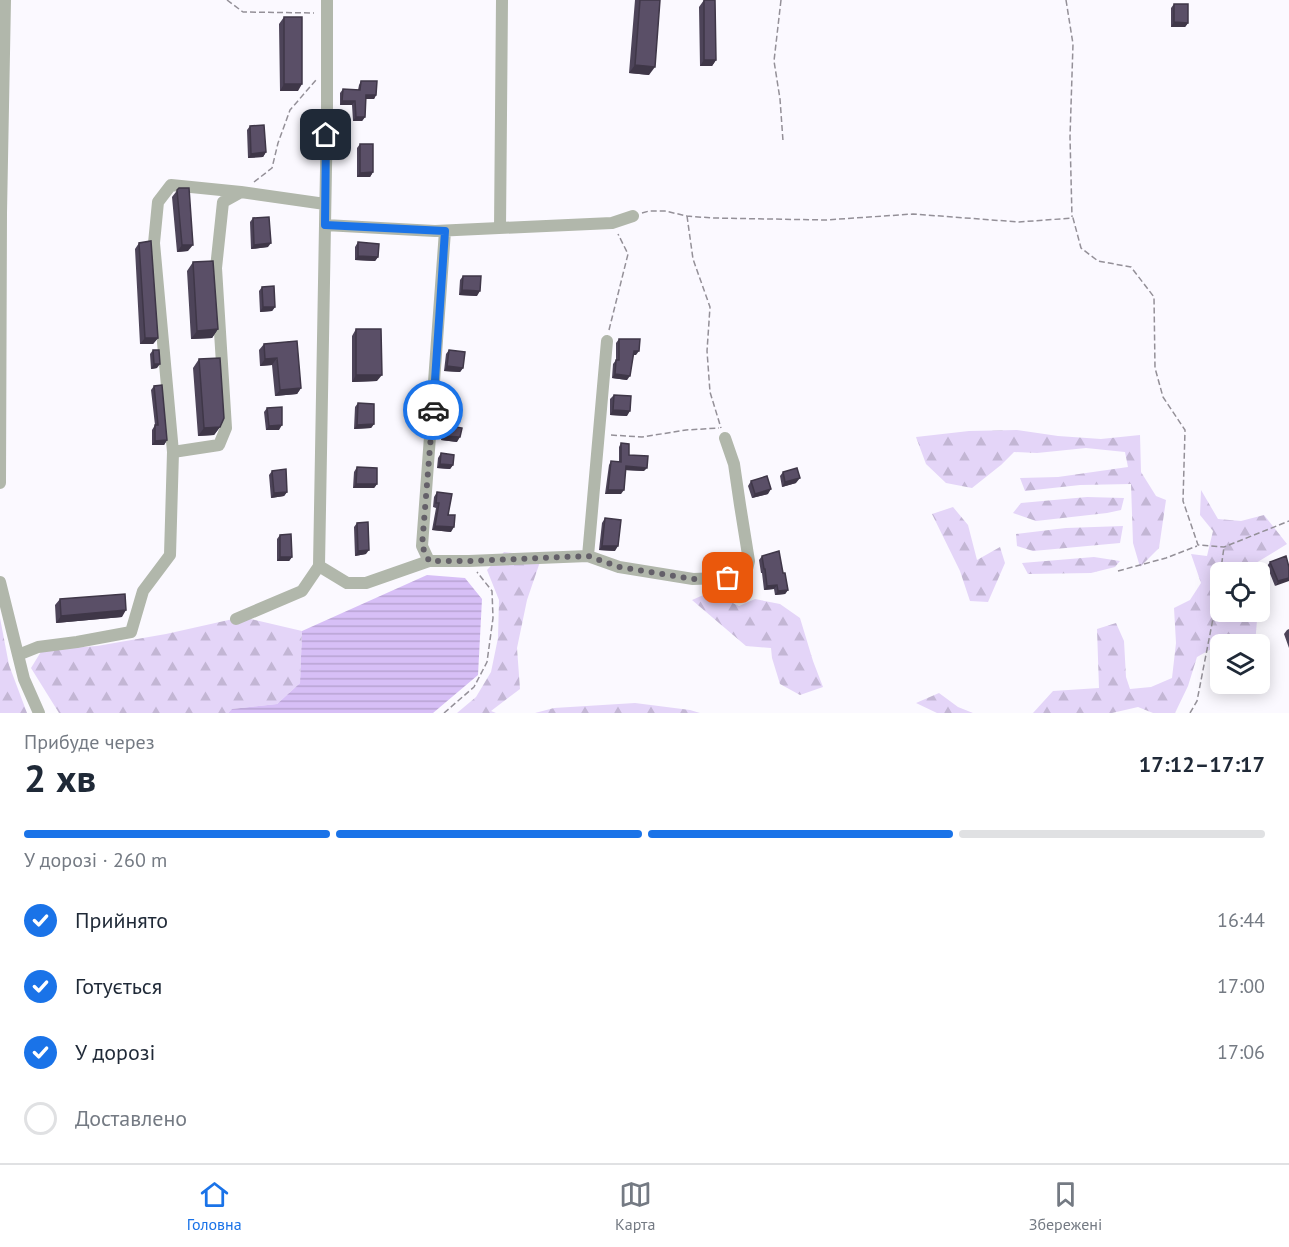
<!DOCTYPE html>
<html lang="uk">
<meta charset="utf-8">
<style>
:root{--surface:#fff;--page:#f6f6f7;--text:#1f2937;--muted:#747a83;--line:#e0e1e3;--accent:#1a73e8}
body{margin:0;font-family:"PT Sans",sans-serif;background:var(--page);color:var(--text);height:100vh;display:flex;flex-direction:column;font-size:22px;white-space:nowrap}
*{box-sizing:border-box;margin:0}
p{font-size:20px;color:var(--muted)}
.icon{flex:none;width:33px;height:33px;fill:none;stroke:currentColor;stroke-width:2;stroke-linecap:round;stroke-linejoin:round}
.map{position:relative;height:713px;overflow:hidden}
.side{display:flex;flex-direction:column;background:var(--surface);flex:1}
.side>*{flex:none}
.tools{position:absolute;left:1210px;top:562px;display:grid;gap:12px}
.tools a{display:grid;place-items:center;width:60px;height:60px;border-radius:9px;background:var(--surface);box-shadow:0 3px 15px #0003;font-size:30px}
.pin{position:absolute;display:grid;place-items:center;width:51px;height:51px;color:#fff;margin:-26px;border-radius:12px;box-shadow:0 3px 9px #0006}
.courier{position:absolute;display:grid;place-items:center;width:60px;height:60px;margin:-30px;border:4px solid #1a73e8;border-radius:50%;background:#fff;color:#222;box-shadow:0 2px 8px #0007}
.head em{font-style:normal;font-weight:700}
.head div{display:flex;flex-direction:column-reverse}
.head{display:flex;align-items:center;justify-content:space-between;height:102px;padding:0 24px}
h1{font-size:39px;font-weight:700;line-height:45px}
.bar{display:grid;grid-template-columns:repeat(4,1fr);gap:9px 6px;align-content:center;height:72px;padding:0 24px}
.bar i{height:8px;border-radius:4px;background:var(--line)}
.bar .current{background:var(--accent)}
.bar p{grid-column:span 4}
ol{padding:0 24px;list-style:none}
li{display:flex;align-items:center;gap:18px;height:66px}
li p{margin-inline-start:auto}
li .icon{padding:6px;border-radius:50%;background:var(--accent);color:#fff;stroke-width:4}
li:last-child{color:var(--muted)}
li i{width:33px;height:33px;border:3px solid var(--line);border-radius:50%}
.dock{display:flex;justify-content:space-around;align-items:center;height:84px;border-top:2px solid var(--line);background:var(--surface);font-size:16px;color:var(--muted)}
.dock a{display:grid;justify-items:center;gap:3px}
.dock .current{color:var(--accent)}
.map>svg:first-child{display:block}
.forest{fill:url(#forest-firs)}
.water{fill:url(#water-rules)}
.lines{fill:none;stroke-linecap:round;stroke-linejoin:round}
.path{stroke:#949098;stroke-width:1.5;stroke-dasharray:6 3;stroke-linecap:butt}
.minor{stroke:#b1b7ab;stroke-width:12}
.wall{fill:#4d4459}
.shaded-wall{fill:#3f3748}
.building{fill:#5a4f67;stroke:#3f3748;stroke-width:1.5}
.done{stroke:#646069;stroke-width:6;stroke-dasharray:0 10.8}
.route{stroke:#1a73e8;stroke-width:8}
</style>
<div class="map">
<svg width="1289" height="713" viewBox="0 0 1289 713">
<defs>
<pattern id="forest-firs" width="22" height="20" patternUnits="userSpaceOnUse" patternTransform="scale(1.5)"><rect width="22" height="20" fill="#e4d5f8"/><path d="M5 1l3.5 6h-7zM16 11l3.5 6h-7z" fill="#c3b6d4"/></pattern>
<pattern id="water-rules" width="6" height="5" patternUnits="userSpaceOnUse" patternTransform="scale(1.5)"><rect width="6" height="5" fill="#d7bff6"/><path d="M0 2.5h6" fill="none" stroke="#b8a3d2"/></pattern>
</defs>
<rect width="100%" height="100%" fill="#fbf9ff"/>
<!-- forest -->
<path class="forest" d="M 1017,430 L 1058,436 L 1101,439 L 1140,435 L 1141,472 L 1156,496 L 1166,500 L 1159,548 L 1140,567 L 1133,543 L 1131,484 L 1080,485 L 1025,491 L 1020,478 L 1058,477 L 1128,467 L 1125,452 L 1086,448 L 1037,453 L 1014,452 L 1001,465 L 972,488 L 946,483 L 926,464 L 916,437 L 969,431 Z
M 1201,490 L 1218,519 L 1241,521 L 1264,515 L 1287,544 L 1251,566 L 1250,573 L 1221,573 L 1221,612 L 1228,612 L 1257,620 L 1255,645 L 1224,645 L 1220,644 L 1197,657 L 1188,686 L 1175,713 L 1153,713 L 1138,707 L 1112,713 L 1033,713 L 1053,691 L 1099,688 L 1097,629 L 1116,623 L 1124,641 L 1126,677 L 1130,689 L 1151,687 L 1172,678 L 1176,643 L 1174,608 L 1190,600 L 1201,583 L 1191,554 L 1207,556 L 1213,531 L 1200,515 Z
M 1087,497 L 1124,498 L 1121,510 L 1107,513 L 1036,521 L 1013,513 L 1021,503 Z
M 953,507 L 968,525 L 977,560 L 1000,547 L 1005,563 L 988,602 L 970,601 L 960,571 L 932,514 Z
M 1123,526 L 1120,543 L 1033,551 L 1017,546 L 1016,534 L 1066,528 Z
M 504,552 L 542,556 L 527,600 L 517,648 L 520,689 L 491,711 L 496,713 L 457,713 L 476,697 L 491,672 L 498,638 L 499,600 L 487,570 Z
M 1094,557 L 1120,561 L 1115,567 L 1091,573 L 1028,574 L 1022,563 Z
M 708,593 L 724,599 L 739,606 L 755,599 L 780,604 L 800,618 L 813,661 L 823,687 L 800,695 L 780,684 L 772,658 L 771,648 L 746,646 L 692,600 Z
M 242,617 L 302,631 L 300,683 L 277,704 L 232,709 L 228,713 L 59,713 L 31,668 L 42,650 L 97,646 L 166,634 Z
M 0,618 L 9,665 L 27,713 L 0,713 Z
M 939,693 L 958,707 L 973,713 L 937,713 L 916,703 Z
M 635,703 L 690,710 L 700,713 L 535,713 L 554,708 Z"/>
<!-- water -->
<path class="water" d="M 427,575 L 465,578 L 482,599 L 478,675 L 433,713 L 228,713 L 232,709 L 277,704 L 300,683 L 302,631 Z"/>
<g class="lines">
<!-- path -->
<path class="path" d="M 227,0 L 243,12 L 314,13
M 781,0 L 774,61 L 780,99 L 783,141
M 1066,0 L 1073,44 L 1070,137 L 1072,217
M 254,182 L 272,168 L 278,143 L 290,110 L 316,80
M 642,213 L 649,211 L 665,211 L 687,216 L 712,218 L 826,220 L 913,214 L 1019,222 L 1073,218 L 1081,248 L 1098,261 L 1131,267 L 1154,297 L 1155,368 L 1163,397 L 1185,430 L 1183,501 L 1198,545 L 1224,547 L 1289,521
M 687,216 L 693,259 L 710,307 L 707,351 L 710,392 L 721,428
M 609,330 L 628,254 L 618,234
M 611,435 L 642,437 L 686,430 L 719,428
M 1118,571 L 1166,558 L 1197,546
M 444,713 L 474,687 L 487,662 L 493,618 L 492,591 L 477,572
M 1190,713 L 1197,701 L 1217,598 L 1224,547"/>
<!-- minor -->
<path class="minor" d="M 325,225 L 435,231 L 612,223 L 633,216
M 500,228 L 502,0
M 173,452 L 219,445 L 226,428 L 216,268 L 223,202 L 241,192 L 325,204
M 0,483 L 1,213 L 5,0
M 588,556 L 619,567 L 693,579 L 745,577 L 749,561 L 740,505 L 734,464 L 725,438
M 429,561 L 422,546 L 445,231
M 319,566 L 347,583 L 366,583 L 429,561 L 469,561 L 588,556 L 607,341
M 0,582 L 24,679 L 39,713
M 236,619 L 302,591 L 319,566 L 327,112 L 327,0
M 18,655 L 38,647 L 77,642 L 131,632 L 143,591 L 170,555 L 173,452 L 154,243 L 158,202 L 171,185 L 241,192"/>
</g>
<!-- wall -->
<path class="wall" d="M 635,0 L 660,0 L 649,75 L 629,73 Z
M 704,0 L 716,60 L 712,66 L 700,66 L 699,7 Z
M 1174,4 L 1188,23 L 1185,27 L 1171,27 L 1171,8 Z
M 284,17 L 298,91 L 280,91 L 279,24 Z
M 361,81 L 376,95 L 374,99 L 366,99 L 365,117 L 362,121 L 353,121 L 352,105 L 340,105 L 340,93 L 343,89 L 358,90 L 359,85 Z
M 250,126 L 266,152 L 263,157 L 248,158 L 247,130 Z
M 360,144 L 373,172 L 370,177 L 357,177 L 357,148 Z
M 179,188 L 188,251 L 177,252 L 172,197 Z
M 253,218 L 268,247 L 251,249 L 250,222 Z
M 358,242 L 378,257 L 375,261 L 355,260 L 355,247 Z
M 139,243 L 158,338 L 153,344 L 140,344 L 135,249 Z
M 193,262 L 218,329 L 212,338 L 191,339 L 187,271 Z
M 463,276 L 477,296 L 459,295 L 460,280 Z
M 262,287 L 275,307 L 272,311 L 260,312 L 259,291 Z
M 356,329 L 377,381 L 352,382 L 352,336 Z
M 619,339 L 636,355 L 633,355 L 627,380 L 612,378 L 613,364 L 616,360 L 616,343 Z
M 264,344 L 301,388 L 297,394 L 275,396 L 272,365 L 260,366 L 259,350 Z
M 153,350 L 157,368 L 151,369 L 150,354 Z
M 449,350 L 463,368 L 460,372 L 444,371 L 446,354 Z
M 199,359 L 220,427 L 214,435 L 198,436 L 193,368 Z
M 154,386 L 167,440 L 164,445 L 152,445 L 152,430 L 155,425 L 151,390 Z
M 614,395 L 627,416 L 610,415 L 610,399 Z
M 358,403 L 374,424 L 371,428 L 354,429 L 355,407 Z
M 445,407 L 456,427 L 457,442 L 441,440 L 444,426 L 440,425 L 442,412 Z
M 267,408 L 279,430 L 266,430 L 264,412 Z
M 621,443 L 629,455 L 644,471 L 626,470 L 621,494 L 605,494 L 609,465 L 611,461 L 619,462 L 619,447 Z
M 441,453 L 453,465 L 450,469 L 437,468 L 438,458 Z
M 357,467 L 377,484 L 374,488 L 353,488 L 354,472 Z
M 272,471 L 287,492 L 284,496 L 271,498 L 269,475 Z
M 783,472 L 796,483 L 782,487 L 780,476 Z
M 751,481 L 768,494 L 752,498 L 748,486 Z
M 437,492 L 448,515 L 451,532 L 432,530 L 436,508 L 433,507 L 434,497 Z
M 605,518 L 615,551 L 599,550 L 602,523 Z
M 357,523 L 366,554 L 355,556 L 354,527 Z
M 280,535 L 292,557 L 289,561 L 277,561 L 277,539 Z
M 762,556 L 783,573 L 788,590 L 785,594 L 775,595 L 774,589 L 764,590 L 762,573 L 761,573 L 759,560 Z
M 1270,562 L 1289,567 L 1275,586 L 1267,566 Z
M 60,599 L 122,617 L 56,623 L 55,605 Z
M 1289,629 L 1289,648 L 1284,634 L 1287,630 Z"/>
<!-- shaded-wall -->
<path class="shaded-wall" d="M 1174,22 L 1188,23 L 1185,27 L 1171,27 Z
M 704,60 L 716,60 L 712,66 L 700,66 Z
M 635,65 L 655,67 L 649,75 L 629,73 Z
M 284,84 L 302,84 L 298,91 L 280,91 Z
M 366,95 L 376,95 L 374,99 L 363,99 Z
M 342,101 L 355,101 L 352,105 L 340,105 Z
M 356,117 L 365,117 L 362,121 L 353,121 Z
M 266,152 L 263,157 L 248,158 L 251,154 Z
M 373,172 L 370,177 L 357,177 L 360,173 Z
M 271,243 L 268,247 L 251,249 L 254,245 Z
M 182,245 L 193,245 L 188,251 L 177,252 Z
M 358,256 L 378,257 L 375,261 L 355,260 Z
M 462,290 L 480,291 L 477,296 L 459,295 Z
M 263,307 L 275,307 L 272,311 L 260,312 Z
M 218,329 L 212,338 L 191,339 L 197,331 Z
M 145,338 L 158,338 L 153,344 L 140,344 Z
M 634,351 L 639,351 L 636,355 L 631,355 Z
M 277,358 L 272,365 L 260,366 L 265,359 Z
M 154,364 L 160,364 L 157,368 L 151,369 Z
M 447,366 L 463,368 L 460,372 L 444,371 Z
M 615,374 L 630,376 L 627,380 L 612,378 Z
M 356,375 L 382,375 L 377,381 L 352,382 Z
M 301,388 L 297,394 L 275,396 L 280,390 Z
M 613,410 L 630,411 L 627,416 L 610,415 Z
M 443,421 L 447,421 L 444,426 L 440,425 Z
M 374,424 L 371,428 L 354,429 L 357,425 Z
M 282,425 L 279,430 L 266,430 L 269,426 Z
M 220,427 L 214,435 L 198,436 L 204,428 Z
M 444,436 L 460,437 L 457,442 L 441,440 Z
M 167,440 L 164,445 L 152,445 L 155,441 Z
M 440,464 L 453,465 L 450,469 L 437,468 Z
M 626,466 L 647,468 L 644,471 L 623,470 Z
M 800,478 L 796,483 L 782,487 L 785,482 Z
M 356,484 L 377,484 L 374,488 L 353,488 Z
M 771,489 L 768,494 L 752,498 L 755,494 Z
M 608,490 L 624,490 L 621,494 L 605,494 Z
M 287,492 L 284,496 L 271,498 L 274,493 Z
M 435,526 L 454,527 L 451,532 L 432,530 Z
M 602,546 L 618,546 L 615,551 L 599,550 Z
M 369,550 L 366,554 L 355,556 L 358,551 Z
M 280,557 L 292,557 L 289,561 L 277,561 Z
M 1289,578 L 1289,581 L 1275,586 L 1278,581 Z
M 777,585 L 774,589 L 764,590 L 767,586 Z
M 788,590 L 785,594 L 775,595 L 778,591 Z
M 126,610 L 122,617 L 56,623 L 61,616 Z"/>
<!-- building -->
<path class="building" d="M 640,0 L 660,0 L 655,67 L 635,65 Z
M 704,0 L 715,0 L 716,60 L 704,60 Z
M 1174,4 L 1188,4 L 1188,23 L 1174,22 Z
M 284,17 L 302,17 L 302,84 L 284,84 Z
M 361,81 L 377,81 L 376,95 L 366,95 L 365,117 L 356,117 L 355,101 L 342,101 L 343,89 L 360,90 Z
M 264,125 L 266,152 L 251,154 L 250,126 Z
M 360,144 L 373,144 L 373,172 L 360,173 Z
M 179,188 L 189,188 L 193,245 L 182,245 L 177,190 Z
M 269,217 L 271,243 L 254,245 L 253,218 Z
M 151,241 L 158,338 L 145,338 L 139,243 Z
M 358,242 L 379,244 L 378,257 L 358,256 Z
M 213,261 L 218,329 L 197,331 L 193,262 Z
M 463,276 L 481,276 L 480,291 L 462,290 Z
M 274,286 L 275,307 L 263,307 L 262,287 Z
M 356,329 L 381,329 L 382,375 L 356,375 Z
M 619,339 L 640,339 L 639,351 L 634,351 L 630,376 L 615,374 L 616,360 L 619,360 Z
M 297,341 L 301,388 L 280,390 L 277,358 L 265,359 L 264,344 Z
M 153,350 L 159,350 L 160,364 L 154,364 Z
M 449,350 L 465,352 L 463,368 L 447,366 Z
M 220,358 L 224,418 L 220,427 L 204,428 L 199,359 Z
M 162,385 L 167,440 L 155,441 L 155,425 L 158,425 L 154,386 Z
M 614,395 L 631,396 L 630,411 L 613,410 Z
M 358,403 L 374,404 L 374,424 L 357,425 Z
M 282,407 L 282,425 L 269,426 L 267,408 Z
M 445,407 L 458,409 L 456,427 L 462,428 L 460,437 L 444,436 L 447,421 L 443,421 Z
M 621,443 L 629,444 L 629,455 L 648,456 L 647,468 L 626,466 L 624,490 L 608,490 L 611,461 L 621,462 Z
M 441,453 L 454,455 L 453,465 L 440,464 Z
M 357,467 L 377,468 L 377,484 L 356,484 Z
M 797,468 L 800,478 L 785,482 L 783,472 Z
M 286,469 L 287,492 L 274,493 L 272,471 Z
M 767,476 L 771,489 L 755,494 L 751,481 Z
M 437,492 L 452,494 L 448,515 L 455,515 L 454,527 L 435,526 L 439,503 L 436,503 Z
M 605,518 L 621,520 L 618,546 L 602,546 Z
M 368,522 L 369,550 L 358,551 L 357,523 Z
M 291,534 L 292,557 L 280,557 L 280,535 Z
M 779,551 L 783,573 L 785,573 L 788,590 L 778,591 L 777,585 L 767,586 L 765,569 L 764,569 L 762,556 Z
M 1286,556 L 1289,567 L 1289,578 L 1278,581 L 1270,562 Z
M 125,594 L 126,610 L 61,616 L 60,599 Z"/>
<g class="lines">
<!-- done -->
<path class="done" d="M 433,410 L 422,546 L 429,561 L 469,561 L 588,556 L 619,567 L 693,579 L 728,578"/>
<!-- route -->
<path class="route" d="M 326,135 L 325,225 L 445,231 L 433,410"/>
</g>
</svg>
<div class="tools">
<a><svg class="icon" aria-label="locate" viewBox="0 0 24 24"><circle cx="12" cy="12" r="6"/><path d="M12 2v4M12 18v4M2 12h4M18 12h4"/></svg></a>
<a><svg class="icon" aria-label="layers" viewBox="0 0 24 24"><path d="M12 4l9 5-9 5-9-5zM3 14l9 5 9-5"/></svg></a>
</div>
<div class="pin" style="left:728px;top:578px;background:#ea580c"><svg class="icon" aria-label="bag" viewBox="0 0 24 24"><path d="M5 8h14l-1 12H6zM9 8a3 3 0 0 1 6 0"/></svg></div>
<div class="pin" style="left:326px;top:135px;background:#1f2937"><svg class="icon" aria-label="home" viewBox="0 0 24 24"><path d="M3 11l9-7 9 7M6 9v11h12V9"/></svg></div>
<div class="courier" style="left:433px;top:410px"><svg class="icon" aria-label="car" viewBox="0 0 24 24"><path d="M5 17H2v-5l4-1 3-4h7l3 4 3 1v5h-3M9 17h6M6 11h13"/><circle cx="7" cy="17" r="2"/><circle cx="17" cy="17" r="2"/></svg></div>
</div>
<section class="side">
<div class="head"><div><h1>2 хв</h1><p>Прибуде через</p></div><em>17:12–17:17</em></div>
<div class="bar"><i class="current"></i><i class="current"></i><i class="current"></i><i></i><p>У дорозі · 260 m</p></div>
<ol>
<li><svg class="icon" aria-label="check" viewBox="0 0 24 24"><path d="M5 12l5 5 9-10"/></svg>Прийнято<p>16:44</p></li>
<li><svg class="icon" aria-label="check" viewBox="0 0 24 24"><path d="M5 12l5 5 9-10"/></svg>Готується<p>17:00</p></li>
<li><svg class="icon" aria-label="check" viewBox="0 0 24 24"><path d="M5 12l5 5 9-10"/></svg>У дорозі<p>17:06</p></li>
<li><i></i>Доставлено</li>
</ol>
</section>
<nav class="dock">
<a class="current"><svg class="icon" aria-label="home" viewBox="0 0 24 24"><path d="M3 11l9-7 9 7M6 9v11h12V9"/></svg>Головна</a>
<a><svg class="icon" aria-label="map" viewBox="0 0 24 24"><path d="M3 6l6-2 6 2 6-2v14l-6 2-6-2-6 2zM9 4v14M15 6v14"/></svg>Карта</a>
<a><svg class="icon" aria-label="saved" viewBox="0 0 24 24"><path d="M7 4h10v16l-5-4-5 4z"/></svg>Збережені</a>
</nav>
